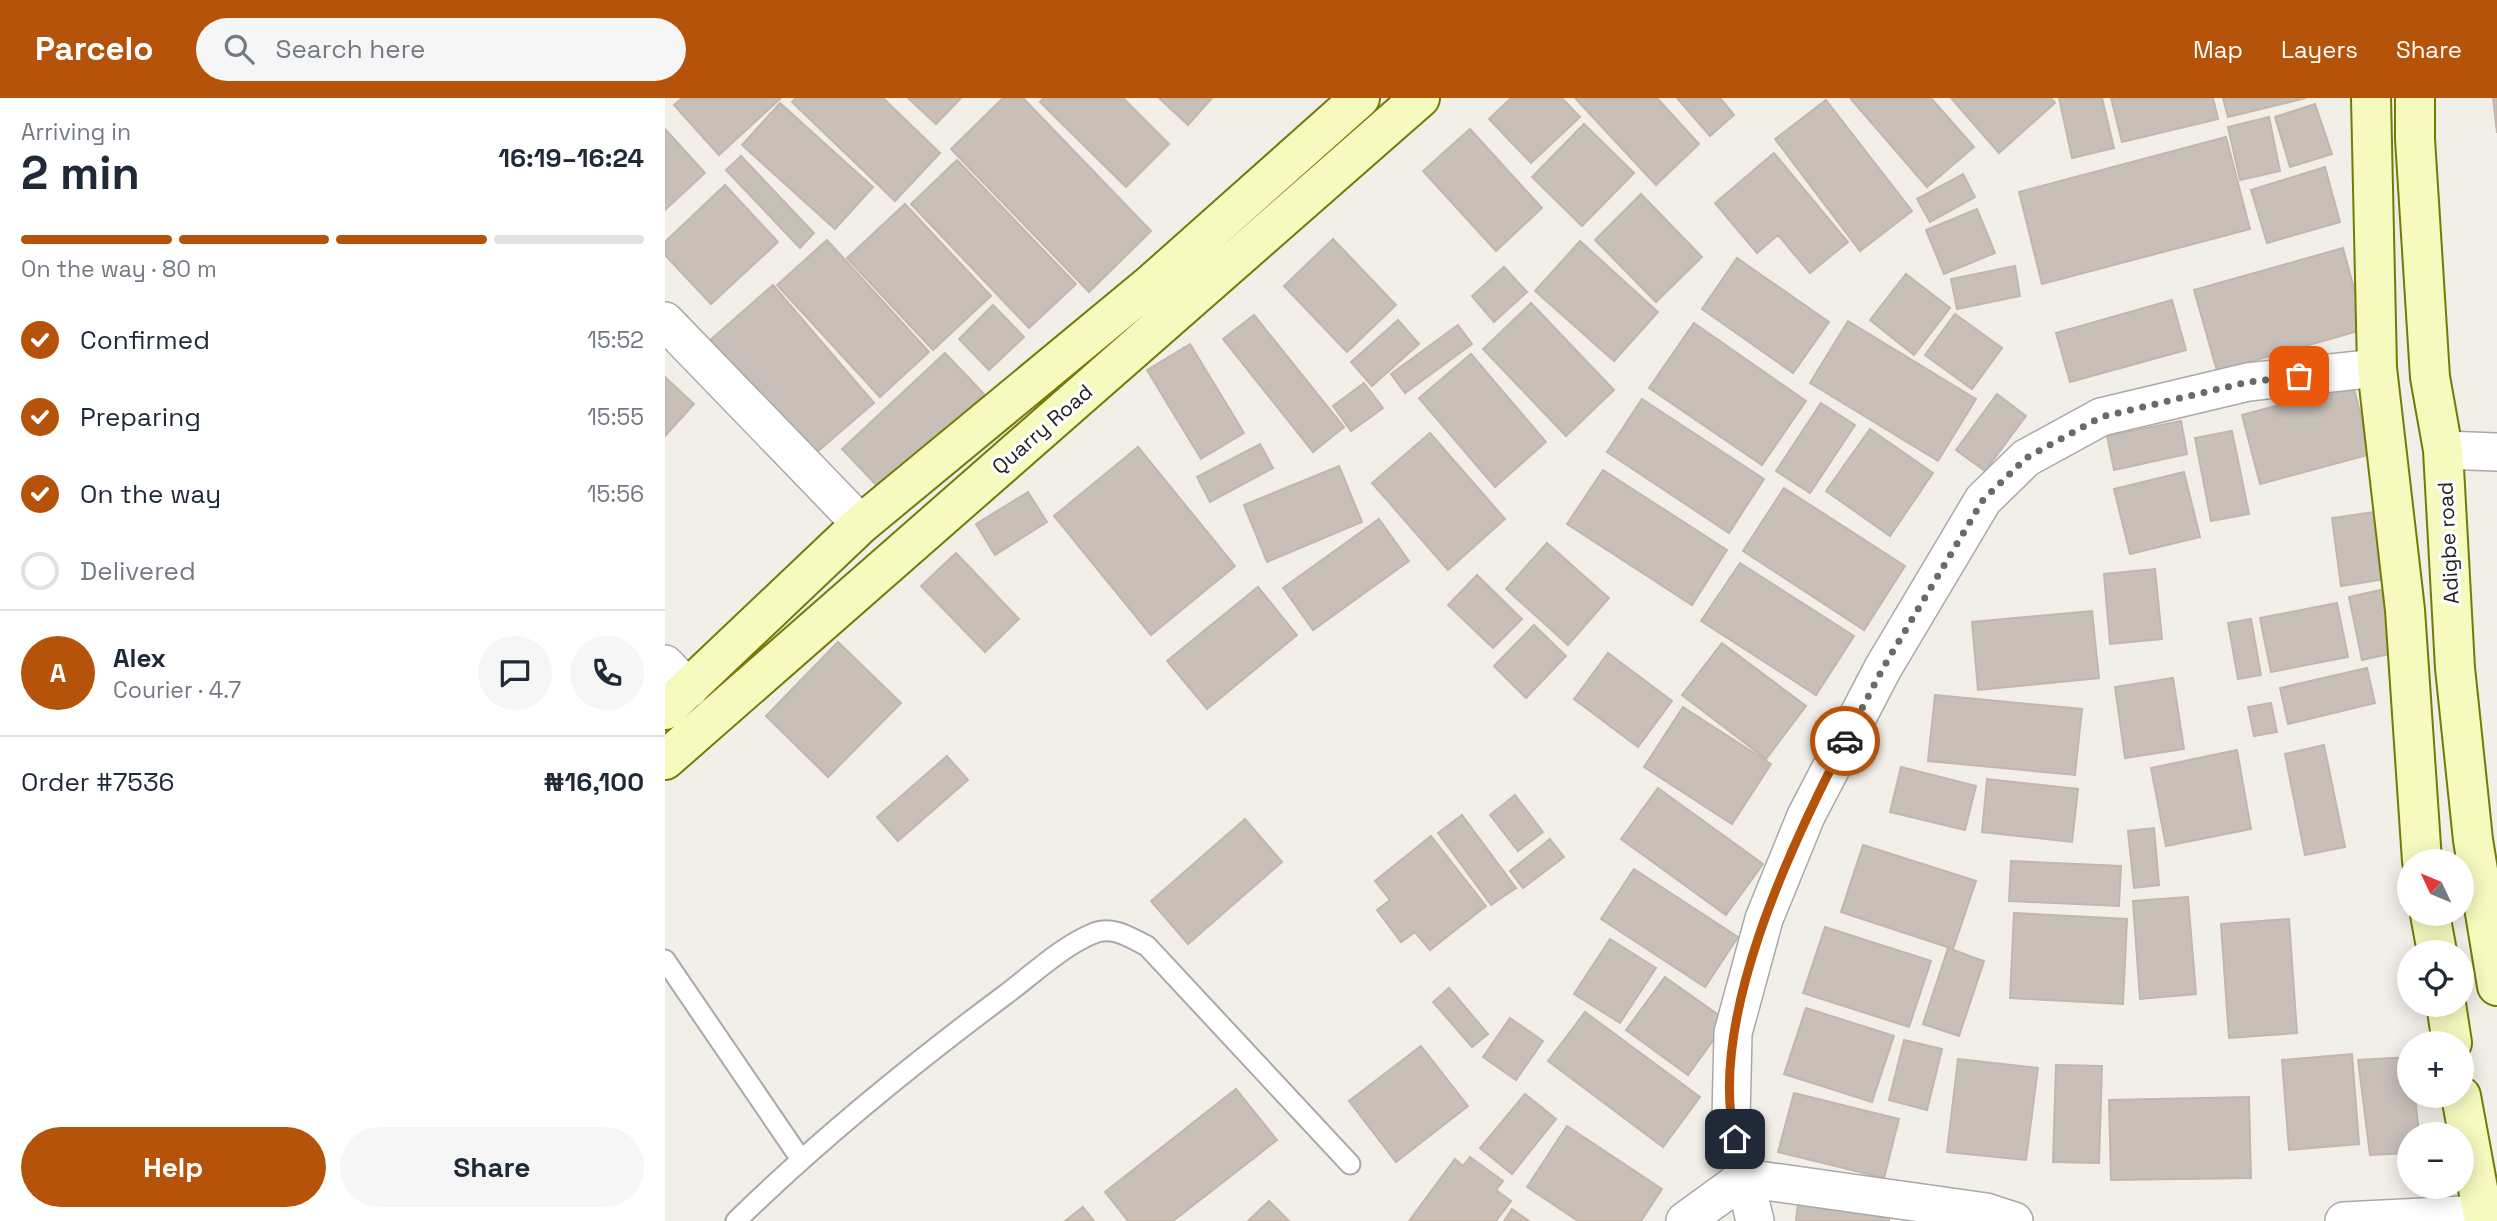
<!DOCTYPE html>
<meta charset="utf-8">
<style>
:root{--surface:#fff;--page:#f6f6f7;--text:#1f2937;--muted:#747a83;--line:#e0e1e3;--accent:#b45309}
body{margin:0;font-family:"Space Grotesk",sans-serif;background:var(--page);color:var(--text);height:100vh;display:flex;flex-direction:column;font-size:26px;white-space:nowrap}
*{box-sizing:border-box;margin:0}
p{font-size:23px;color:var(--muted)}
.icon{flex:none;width:38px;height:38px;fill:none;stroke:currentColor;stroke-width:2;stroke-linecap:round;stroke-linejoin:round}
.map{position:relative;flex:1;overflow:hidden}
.sheet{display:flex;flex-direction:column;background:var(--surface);width:665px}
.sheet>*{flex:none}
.needle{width:46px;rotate:314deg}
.controls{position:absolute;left:1732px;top:751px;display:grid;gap:14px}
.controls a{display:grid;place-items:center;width:77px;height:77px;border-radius:50%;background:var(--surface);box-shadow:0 4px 18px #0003;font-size:35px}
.pin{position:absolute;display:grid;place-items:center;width:60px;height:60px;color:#fff;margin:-30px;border-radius:14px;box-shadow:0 4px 10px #0006}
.courier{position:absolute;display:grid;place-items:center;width:70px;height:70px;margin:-35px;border:5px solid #b45309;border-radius:50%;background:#fff;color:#222;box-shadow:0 2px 9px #0007}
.summary em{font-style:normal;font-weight:700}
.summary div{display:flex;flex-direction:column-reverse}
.summary{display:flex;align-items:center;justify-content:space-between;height:119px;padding:0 21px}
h1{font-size:46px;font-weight:700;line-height:52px}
.bar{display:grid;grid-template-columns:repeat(4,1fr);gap:10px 7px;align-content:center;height:84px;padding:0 21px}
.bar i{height:9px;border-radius:5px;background:var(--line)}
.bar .active{background:var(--accent)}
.bar p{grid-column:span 4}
.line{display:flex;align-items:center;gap:18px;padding:0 21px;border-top:2px solid var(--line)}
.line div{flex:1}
.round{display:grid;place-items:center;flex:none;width:74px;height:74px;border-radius:37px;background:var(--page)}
ol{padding:0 21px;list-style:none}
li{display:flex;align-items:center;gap:21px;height:77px}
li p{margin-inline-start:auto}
li .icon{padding:7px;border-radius:50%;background:var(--accent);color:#fff;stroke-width:4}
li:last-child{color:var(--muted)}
li i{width:38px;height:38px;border:4px solid var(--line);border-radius:50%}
.action{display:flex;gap:14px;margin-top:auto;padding:14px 21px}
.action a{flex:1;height:80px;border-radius:42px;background:var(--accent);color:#fff;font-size:28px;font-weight:700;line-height:80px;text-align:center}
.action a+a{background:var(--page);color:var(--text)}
header{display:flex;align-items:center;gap:42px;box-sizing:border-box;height:98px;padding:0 35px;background:var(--accent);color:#fff}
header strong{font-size:33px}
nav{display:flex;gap:38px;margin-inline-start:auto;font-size:24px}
.search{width:490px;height:63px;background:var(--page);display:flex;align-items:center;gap:18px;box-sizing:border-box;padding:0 24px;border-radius:38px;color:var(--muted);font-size:26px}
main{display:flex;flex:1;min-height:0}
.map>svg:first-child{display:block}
.building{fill:#c7bfb8;stroke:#c4b6ab;stroke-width:2}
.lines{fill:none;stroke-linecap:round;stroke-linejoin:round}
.lane-casing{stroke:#a9a9a9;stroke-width:23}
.street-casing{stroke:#a9a9a9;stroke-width:40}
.secondary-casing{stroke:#707d05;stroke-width:42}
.lane{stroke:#fff;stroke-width:19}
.street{stroke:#fff;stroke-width:37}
.secondary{stroke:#f7fabf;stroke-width:38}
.done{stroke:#6b6a68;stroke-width:7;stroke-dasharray:0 12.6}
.route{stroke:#b45309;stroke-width:9}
.labels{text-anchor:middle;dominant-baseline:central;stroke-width:6;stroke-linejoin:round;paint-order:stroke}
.street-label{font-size:21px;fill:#222;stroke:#fff}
</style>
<header>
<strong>Parcelo</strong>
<div class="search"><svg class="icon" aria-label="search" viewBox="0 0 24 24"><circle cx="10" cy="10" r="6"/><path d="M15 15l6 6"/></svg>Search here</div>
<nav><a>Map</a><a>Layers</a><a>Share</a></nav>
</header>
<main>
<section class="sheet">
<div class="summary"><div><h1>2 min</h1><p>Arriving in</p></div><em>16:19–16:24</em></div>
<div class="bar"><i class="active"></i><i class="active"></i><i class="active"></i><i></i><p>On the way · 80 m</p></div>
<ol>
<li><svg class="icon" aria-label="check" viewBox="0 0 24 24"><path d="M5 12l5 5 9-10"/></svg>Confirmed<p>15:52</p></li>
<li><svg class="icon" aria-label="check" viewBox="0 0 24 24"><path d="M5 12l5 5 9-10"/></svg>Preparing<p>15:55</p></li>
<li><svg class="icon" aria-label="check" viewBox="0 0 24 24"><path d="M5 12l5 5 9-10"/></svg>On the way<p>15:56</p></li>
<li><i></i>Delivered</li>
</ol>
<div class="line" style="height:126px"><b class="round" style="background:var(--accent);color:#fff">A</b><div><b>Alex</b><p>Courier · 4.7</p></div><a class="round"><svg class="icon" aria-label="chat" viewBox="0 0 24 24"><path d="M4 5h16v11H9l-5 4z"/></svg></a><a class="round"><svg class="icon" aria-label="phone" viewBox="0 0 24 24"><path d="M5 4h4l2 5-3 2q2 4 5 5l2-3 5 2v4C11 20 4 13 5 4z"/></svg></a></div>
<div class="line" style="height:91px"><div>Order #7536</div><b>₦16,100</b></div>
<div class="action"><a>Help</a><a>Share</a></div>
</section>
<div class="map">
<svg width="1832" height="1123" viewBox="0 0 1832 1123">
<rect width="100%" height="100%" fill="#f2efe9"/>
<!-- building -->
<path class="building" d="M 17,0 L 116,0 L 54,57 L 9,7 Z
M 131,0 L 218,0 L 275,55 L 230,103 L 127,4 Z
M 243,0 L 296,0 L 271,26 Z
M 338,0 L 358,0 L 486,133 L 424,194 L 286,51 Z
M 379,0 L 458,0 L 504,46 L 461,89 L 375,4 Z
M 494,0 L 547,0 L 523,27 Z
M 846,0 L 897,0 L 915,19 L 866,65 L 824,21 Z
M 910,0 L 992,0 L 1034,46 L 991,87 Z
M 1012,0 L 1055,0 L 1069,17 L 1045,38 Z
M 1185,0 L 1266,0 L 1309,49 L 1262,89 Z
M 1286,0 L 1386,0 L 1390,5 L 1334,55 Z
M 1394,0 L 1437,0 L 1449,50 L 1407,60 Z
M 1446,0 L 1548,0 L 1553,21 L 1457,44 Z
M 1558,0 L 1641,0 L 1563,19 Z
M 1828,0 L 1832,0 L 1832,35 Z
M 1161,2 L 1247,113 L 1195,153 L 1110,41 Z
M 115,5 L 208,89 L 170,131 L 77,47 Z
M 1650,6 L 1667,56 L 1625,69 L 1610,19 Z
M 1604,19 L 1615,73 L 1575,82 L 1563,29 Z
M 919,26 L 969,75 L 917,128 L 867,79 Z
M 0,31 L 40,75 L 0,112 Z
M 805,31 L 877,110 L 831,153 L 758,73 Z
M 1561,39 L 1585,131 L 1377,186 L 1354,94 Z
M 1109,55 L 1183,144 L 1145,175 L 1113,137 L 1092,155 L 1050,105 Z
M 76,58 L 149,135 L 135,150 L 61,72 Z
M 292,62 L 411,186 L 364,230 L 246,106 Z
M 1660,69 L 1675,124 L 1602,145 L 1586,92 Z
M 1298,76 L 1310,99 L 1265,124 L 1252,101 Z
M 60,87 L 113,144 L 46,206 L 0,157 L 0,144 Z
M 976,96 L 1037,159 L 991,204 L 930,142 Z
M 240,106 L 326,198 L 268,252 L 182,160 Z
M 1312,111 L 1330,155 L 1279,176 L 1261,132 Z
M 668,141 L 731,207 L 682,254 L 619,188 Z
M 162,142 L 264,254 L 215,299 L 112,187 Z
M 915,143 L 993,214 L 949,263 L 870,193 Z
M 1678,150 L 1700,231 L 1552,273 L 1529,192 Z
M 1072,160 L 1164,224 L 1128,275 L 1037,211 Z
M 1350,168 L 1355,198 L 1292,211 L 1286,181 Z
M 839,169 L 862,194 L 829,224 L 807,198 Z
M 1241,176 L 1285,210 L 1249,257 L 1205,222 Z
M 108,187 L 209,305 L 145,360 L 44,243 Z
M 1507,202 L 1521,252 L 1405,284 L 1391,235 Z
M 866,205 L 949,292 L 901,338 L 818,251 Z
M 328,207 L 359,239 L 324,272 L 294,241 Z
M 1290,216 L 1337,250 L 1307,291 L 1260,257 Z
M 589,217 L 679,329 L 648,354 L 558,241 Z
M 733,222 L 754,246 L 707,288 L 686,264 Z
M 1183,223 L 1311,301 L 1273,363 L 1145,285 Z
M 1029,225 L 1141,303 L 1097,367 L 984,290 Z
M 793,227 L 807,246 L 740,295 L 726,276 Z
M 525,246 L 579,335 L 536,361 L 482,272 Z
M 280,255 L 319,296 L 216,392 L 177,351 Z
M 806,256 L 881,344 L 830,389 L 754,300 Z
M 0,279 L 29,306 L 0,338 Z
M 699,285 L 718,310 L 686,333 L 668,308 Z
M 1688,287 L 1706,356 L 1595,386 L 1577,317 Z
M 1332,296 L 1361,318 L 1320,373 L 1291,352 Z
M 977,301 L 1099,381 L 1064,435 L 942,354 Z
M 1156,305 L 1190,327 L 1145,395 L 1111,373 Z
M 1516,323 L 1522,356 L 1449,372 L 1442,338 Z
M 1205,331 L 1268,375 L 1225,438 L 1161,393 Z
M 1567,333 L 1584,416 L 1546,423 L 1530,340 Z
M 765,335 L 840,421 L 783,472 L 707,385 Z
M 595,346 L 608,370 L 545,404 L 532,379 Z
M 473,349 L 570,468 L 486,537 L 389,418 Z
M 674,368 L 697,424 L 602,464 L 579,407 Z
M 938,372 L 1062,452 L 1027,507 L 902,426 Z
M 1519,374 L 1535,439 L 1465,456 L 1449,391 Z
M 1119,390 L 1240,468 L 1199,532 L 1078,453 Z
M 363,394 L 382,424 L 330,457 L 311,426 Z
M 1717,413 L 1727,480 L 1676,488 L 1667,420 Z
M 714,421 L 744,463 L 648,532 L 618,490 Z
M 882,445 L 944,500 L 903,547 L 841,491 Z
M 291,455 L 354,521 L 320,554 L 256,488 Z
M 1075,465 L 1189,538 L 1151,597 L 1036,523 Z
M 1490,471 L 1497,541 L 1445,546 L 1439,476 Z
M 812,477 L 857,521 L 828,550 L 783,507 Z
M 593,489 L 632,537 L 542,611 L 502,563 Z
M 1720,491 L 1733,554 L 1697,562 L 1684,499 Z
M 1672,505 L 1683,559 L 1606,574 L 1595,520 Z
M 1427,513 L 1434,580 L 1313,592 L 1307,524 Z
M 1586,521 L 1596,577 L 1573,581 L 1563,525 Z
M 869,527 L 901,558 L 861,600 L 829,568 Z
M 173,544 L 236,605 L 163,679 L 101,618 Z
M 1057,545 L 1141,608 L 1101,661 L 1017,597 Z
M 943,555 L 1007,603 L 973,649 L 909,601 Z
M 1702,570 L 1710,605 L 1623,626 L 1615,590 Z
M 1508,580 L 1519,651 L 1460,660 L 1450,589 Z
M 1270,597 L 1417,611 L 1410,677 L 1263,663 Z
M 1606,605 L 1612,634 L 1589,638 L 1583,609 Z
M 1018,609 L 1106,666 L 1067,726 L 979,669 Z
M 1659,647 L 1680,749 L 1640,757 L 1620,656 Z
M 1572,652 L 1586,731 L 1501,748 L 1486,670 Z
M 282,658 L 303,682 L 233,743 L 212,719 Z
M 1236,669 L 1311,688 L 1300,732 L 1225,714 Z
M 1322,681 L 1413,691 L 1407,744 L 1317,734 Z
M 993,690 L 1098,766 L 1061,817 L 956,741 Z
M 850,697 L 878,734 L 853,753 L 825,717 Z
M 797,717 L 851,790 L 826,807 L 773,735 Z
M 580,721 L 617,764 L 523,846 L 486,803 Z
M 1489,730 L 1494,787 L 1469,790 L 1463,733 Z
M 766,738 L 821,808 L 765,852 L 750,834 L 736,844 L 712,812 L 725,802 L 710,783 Z
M 885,741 L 899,759 L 858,790 L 845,773 Z
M 1198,747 L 1311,783 L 1288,851 L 1176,814 Z
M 1346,763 L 1456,768 L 1454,808 L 1344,803 Z
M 969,771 L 1073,839 L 1040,889 L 936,821 Z
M 1523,799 L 1531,896 L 1475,901 L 1468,803 Z
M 1349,815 L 1462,821 L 1458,906 L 1345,900 Z
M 1624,821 L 1632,935 L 1564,940 L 1556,826 Z
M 1160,829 L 1266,863 L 1244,929 L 1138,895 Z
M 945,841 L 991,870 L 955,925 L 909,896 Z
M 1283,850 L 1319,863 L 1294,938 L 1258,926 Z
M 1000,879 L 1062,923 L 1023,977 L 961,932 Z
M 784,890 L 823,936 L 807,949 L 768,904 Z
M 1141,910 L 1229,938 L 1207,1004 L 1119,976 Z
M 920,914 L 1035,999 L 998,1049 L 883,963 Z
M 845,920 L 878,943 L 851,982 L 818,959 Z
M 1239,942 L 1277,951 L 1262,1012 L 1224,1002 Z
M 756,948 L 803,1008 L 731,1064 L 684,1003 Z
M 1687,956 L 1694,1046 L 1624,1052 L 1617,962 Z
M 1745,959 L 1745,998 L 1750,998 L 1754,1036 L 1745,1036 L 1745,1055 L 1705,1057 L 1693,962 Z
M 1293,961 L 1373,970 L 1361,1062 L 1282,1054 Z
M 1391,967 L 1437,968 L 1434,1065 L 1388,1064 Z
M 571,991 L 612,1042 L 508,1123 L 463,1123 L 440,1094 Z
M 1129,995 L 1234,1021 L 1219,1080 L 1113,1054 Z
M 860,996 L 891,1021 L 847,1076 L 815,1050 Z
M 1584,999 L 1586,1080 L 1446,1082 L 1444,1002 Z
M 902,1028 L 997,1091 L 976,1123 L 913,1123 L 862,1089 Z
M 805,1059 L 838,1083 L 831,1092 L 846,1103 L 831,1123 L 744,1123 L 790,1061 L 798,1068 Z
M 604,1103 L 624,1123 L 583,1123 Z
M 1133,1105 L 1225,1112 L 1224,1123 L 1131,1123 Z
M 418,1109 L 429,1123 L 400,1123 Z
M 847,1111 L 864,1123 L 839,1123 Z"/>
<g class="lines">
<!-- lane casing -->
<g class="lane-casing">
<path id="lane" d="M 0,862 L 135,1060
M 71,1123 C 155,1041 246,967 340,897 C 367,877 396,849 427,836 C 447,827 464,839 482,848 L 685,1066"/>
</g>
<!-- street casing -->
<g class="street-casing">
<path id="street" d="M 0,223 L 196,426
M 1778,352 L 1832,354
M 0,566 L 24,591
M 1020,1123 L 1079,1080 L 1321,1114 L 1349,1123
M 1090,1123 L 1066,1022 L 1068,935 L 1099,821 L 1141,718 L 1218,570 L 1318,402 L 1361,360 L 1436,319 L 1583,284 L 1712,270
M 1679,1123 L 1817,1116"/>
</g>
<!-- secondary casing -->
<g class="secondary-casing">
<path id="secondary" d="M 1706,0 L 1712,270 L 1740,512 L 1757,763
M 1750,0 L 1750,41 L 1765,279 L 1778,352 L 1790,570 L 1808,742 L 1832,888
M 0,612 L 196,426 L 485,187 L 695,0
M 0,662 L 755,0
M 1765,816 L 1772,854
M 1781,906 L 1787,945
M 1796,998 L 1819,1123"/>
</g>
<!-- lane -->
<use href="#lane" class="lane"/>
<!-- street -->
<use href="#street" class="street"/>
<!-- secondary -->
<use href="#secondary" class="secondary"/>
</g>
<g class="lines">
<!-- done -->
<path class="done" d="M 1180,643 L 1218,570 L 1318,402 L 1361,360 L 1436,319 L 1583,284 L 1634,278"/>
<!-- route -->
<path class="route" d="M 1070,1041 C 1042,923 1126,747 1180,643"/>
</g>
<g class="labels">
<!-- street labels -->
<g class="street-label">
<text transform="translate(377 331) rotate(-41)">Quarry Road</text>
<text transform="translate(1783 445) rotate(-93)">Adigbe road</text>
</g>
</g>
</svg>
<div class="controls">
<a><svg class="needle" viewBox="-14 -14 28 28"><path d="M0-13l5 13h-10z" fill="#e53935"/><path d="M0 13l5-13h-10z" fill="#747a83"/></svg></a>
<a><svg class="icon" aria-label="locate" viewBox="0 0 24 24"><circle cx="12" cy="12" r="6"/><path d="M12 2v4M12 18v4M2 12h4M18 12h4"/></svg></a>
<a>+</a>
<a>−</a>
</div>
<div class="pin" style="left:1634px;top:278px;background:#ea580c"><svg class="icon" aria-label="bag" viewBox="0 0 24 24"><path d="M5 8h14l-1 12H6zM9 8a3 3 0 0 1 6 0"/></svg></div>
<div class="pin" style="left:1070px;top:1041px;background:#1f2937"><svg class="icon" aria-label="home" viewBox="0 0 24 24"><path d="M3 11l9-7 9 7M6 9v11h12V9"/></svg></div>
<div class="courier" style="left:1180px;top:643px"><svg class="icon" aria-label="car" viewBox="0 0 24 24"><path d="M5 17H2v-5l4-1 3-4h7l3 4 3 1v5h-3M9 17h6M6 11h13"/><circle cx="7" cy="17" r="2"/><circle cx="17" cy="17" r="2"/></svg></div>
</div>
</main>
